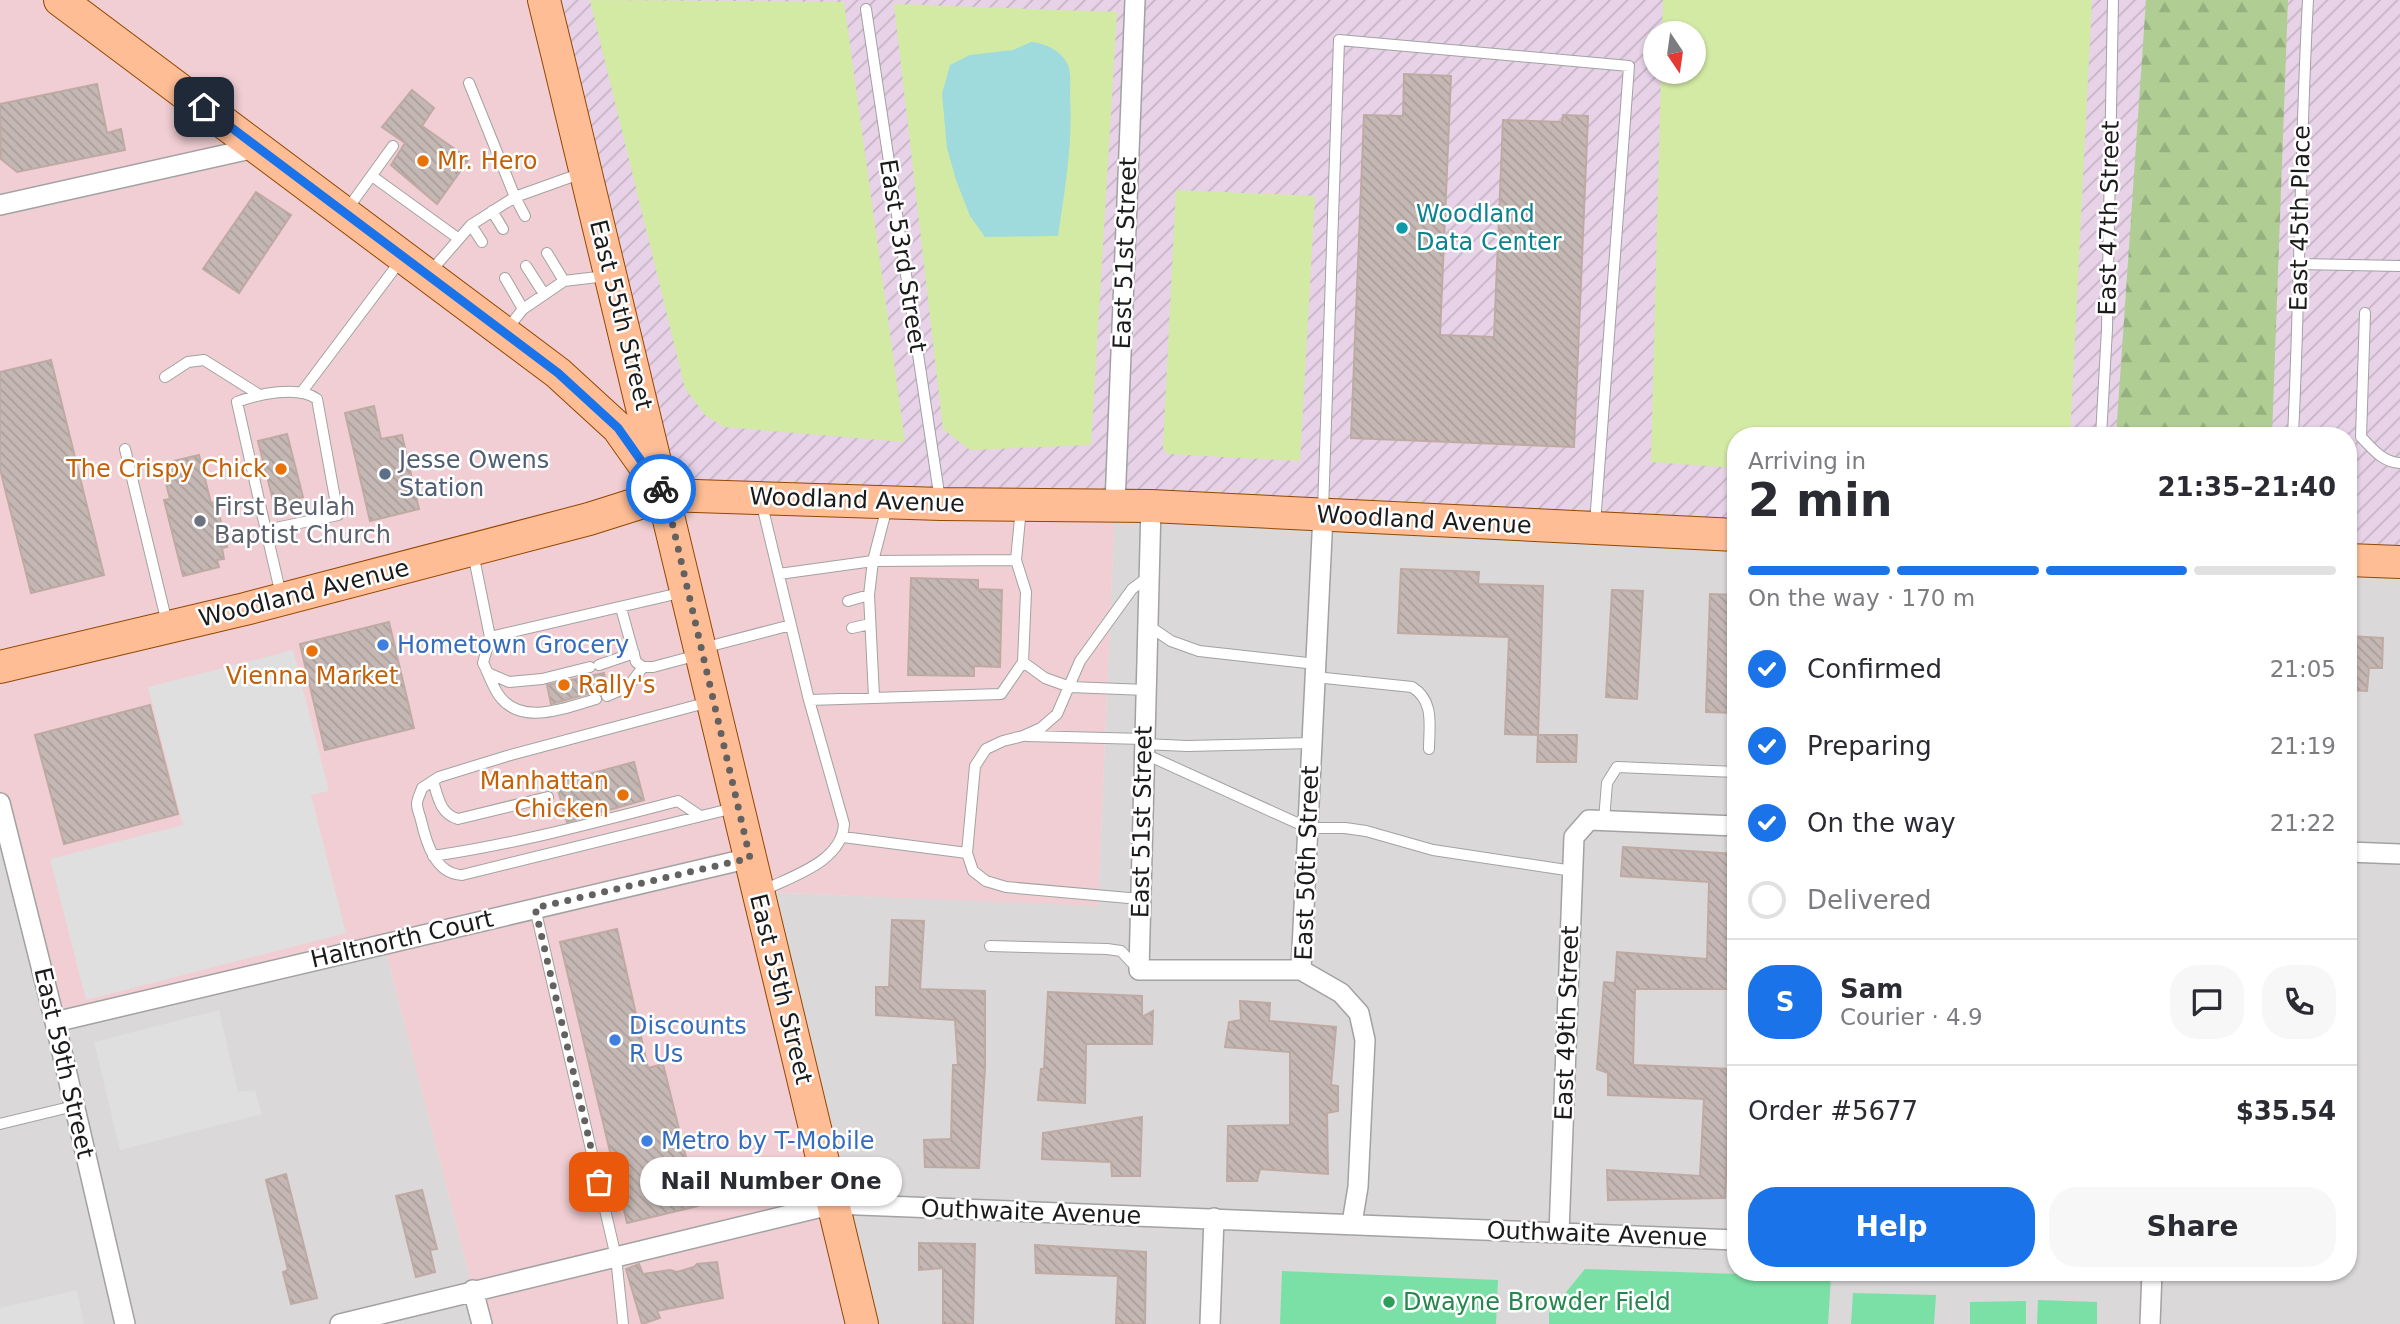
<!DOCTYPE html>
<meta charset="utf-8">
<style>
:root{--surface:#fff;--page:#f7f7f7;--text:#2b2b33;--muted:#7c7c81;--line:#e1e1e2;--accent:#1a73e8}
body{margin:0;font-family:"DejaVu Sans",sans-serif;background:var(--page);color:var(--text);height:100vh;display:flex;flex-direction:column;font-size:26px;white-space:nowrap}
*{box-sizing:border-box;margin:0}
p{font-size:23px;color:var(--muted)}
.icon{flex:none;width:38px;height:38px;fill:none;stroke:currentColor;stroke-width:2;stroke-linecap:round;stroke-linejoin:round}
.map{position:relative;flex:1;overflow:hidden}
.sheet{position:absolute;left:1727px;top:427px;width:630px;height:854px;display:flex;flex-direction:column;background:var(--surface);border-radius:28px;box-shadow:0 2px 5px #0004}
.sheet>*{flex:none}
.needle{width:46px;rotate:167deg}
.tools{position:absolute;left:1643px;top:21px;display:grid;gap:14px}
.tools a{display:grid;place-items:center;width:63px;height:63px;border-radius:50%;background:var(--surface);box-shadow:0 2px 5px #0004;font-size:35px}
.pin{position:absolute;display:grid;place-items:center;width:60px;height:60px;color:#fff;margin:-30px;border-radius:14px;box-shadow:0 4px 10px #0006}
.courier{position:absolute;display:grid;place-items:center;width:70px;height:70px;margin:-35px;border:5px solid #1a73e8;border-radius:50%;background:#fff;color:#222;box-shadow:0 2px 9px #0007}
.bubble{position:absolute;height:49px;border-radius:24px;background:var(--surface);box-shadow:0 2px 5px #0004;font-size:23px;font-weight:600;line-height:49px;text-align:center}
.head em{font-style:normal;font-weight:600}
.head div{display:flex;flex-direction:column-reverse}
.head{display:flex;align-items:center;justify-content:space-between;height:119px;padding:0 21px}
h1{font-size:46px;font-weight:600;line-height:52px}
.bar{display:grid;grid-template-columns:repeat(4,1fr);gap:10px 7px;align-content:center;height:84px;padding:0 21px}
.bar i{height:9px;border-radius:5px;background:var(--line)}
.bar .selected{background:var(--accent)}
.bar p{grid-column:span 4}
.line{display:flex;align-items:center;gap:18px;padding:0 21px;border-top:2px solid var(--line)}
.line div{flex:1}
.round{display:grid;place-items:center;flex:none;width:74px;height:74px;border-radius:28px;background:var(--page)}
ol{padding:0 21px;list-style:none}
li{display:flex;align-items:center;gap:21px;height:77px}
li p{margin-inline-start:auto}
li .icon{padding:7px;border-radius:50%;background:var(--accent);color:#fff;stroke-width:4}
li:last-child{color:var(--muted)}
li i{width:38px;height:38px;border:4px solid var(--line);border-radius:50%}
.primary-button{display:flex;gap:14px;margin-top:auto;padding:14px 21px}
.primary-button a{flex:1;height:80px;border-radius:28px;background:var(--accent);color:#fff;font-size:28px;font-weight:600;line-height:80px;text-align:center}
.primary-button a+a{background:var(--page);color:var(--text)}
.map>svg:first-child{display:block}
.residential{fill:#dad8d9}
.commercial{fill:#f0ced3}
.industrial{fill:url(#industrial-furrows);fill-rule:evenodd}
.grass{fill:#d3eaa4}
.forest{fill:url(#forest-firs)}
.pitch{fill:#7be0a6}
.parking{fill:#dfdfdf}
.water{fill:#9fdadd}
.building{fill:url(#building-back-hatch);stroke:#bfaaa3;stroke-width:2}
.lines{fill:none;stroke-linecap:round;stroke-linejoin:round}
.service-casing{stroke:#a2a2a2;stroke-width:12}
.minor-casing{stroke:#a2a2a2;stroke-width:22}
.primary-casing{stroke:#934700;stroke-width:34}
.service{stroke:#fff;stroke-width:10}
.minor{stroke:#fff;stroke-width:19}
.primary{stroke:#febd95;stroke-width:32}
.done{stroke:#646260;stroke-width:7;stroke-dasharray:0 12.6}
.route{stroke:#1a73e8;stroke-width:9}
.food-dot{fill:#e8710a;stroke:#fff;stroke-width:2.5}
.culture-dot{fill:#0f9aa8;stroke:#fff;stroke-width:2.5}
.service-dot{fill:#5c6f8a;stroke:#fff;stroke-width:2.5}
.worship-dot{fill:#6b7280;stroke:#fff;stroke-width:2.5}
.shop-dot{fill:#3f7fe0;stroke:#fff;stroke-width:2.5}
.leisure-dot{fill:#2e9e5b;stroke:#fff;stroke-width:2.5}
.labels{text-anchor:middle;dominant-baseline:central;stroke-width:5;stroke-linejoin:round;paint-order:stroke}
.food-label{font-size:24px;fill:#c56008;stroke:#fff;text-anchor:start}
.culture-label{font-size:24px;fill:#0d838f;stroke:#fff;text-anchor:start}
.street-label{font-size:24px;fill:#1b1b1b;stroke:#fff}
.service-label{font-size:24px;fill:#4e5e75;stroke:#fff;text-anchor:start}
.worship-label{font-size:24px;fill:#5b616d;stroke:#fff;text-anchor:start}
.shop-label{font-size:24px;fill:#366cbe;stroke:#fff;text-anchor:start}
.leisure-label{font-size:24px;fill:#27864d;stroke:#fff;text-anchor:start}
</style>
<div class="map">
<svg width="2400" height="1324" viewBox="0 0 2400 1324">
<defs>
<pattern id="industrial-furrows" width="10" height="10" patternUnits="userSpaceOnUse" patternTransform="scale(1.75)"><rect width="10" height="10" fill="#e7d2e7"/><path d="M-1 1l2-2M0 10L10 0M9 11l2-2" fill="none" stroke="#c6b4c6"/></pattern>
<pattern id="forest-firs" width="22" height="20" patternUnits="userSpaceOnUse" patternTransform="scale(1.75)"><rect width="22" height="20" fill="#b0ce94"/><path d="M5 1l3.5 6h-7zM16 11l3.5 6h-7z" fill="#97b07f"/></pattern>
<pattern id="building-back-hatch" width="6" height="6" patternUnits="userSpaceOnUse" patternTransform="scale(1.75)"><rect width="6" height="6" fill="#c5b8b4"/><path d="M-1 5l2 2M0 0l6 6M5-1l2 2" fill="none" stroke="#a99e9a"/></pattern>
</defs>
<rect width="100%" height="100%" fill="#ede7e0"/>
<!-- residential -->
<path class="residential" d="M 1115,505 L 1736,535 L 1736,1272 L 2348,1272 L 2349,560 L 2400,562 L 2400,1324 L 862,1324 L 758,892 L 1098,905 Z
M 0,803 L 384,944 L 482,1324 L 0,1324 Z"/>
<!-- commercial -->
<path class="commercial" d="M 0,0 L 544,0 L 1115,505 L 1098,906 L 759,892 L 862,1324 L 482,1324 L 384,944 L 55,1022 L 0,803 Z"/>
<!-- industrial -->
<path class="industrial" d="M 544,0 L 2400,0 L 2400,562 L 2349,560 L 2348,436 L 1736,436 L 1736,535 L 665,495 ZM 1656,33 L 1694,33 L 1694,72 L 1656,72 Z"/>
<!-- grass -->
<path class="grass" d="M 590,0 L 844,2 L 905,442 L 724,427 L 705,415 L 685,388 Z
M 1663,0 L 2092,0 L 2070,436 L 1736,436 L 1736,468 L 1651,462 L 1661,72 L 1694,72 L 1694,33 L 1662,33 Z
M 894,4 L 1117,12 L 1091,445 L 970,450 L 943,429 Z
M 1176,190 L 1315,196 L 1300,461 L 1168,454 L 1163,448 Z"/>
<!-- forest -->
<path class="forest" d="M 2146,0 L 2288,0 L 2272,436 L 2116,436 Z"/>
<!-- pitch -->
<path class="pitch" d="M 1585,1269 L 1831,1277 L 1828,1324 L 1549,1324 L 1549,1313 Z
M 1282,1271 L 1498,1280 L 1496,1324 L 1280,1324 Z
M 1853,1293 L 1936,1295 L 1934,1324 L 1851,1324 Z
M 2038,1300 L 2097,1302 L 2097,1324 L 2037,1324 Z
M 2026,1301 L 2026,1324 L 1970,1324 L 1970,1302 Z"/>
<!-- parking -->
<path class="parking" d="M 293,650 L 329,791 L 311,795 L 346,933 L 86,1000 L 50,859 L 183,825 L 148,687 Z
M 219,1010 L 238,1092 L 255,1090 L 262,1114 L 120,1150 L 94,1042 Z
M 77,1290 L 84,1324 L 0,1324 L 0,1308 Z"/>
<!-- water -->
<path class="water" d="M 1031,42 C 1046,43 1064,52 1069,68 C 1071,76 1070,87 1070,95 C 1073,143 1065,189 1058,236 L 985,237 L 970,216 L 956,180 L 947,148 L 942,94 L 950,65 L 970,55 L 1013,50 Z"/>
<!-- building -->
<path class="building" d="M 1404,74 L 1451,76 L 1440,335 L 1494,337 L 1503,120 L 1562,122 L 1563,115 L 1588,116 L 1574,447 L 1351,438 L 1364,115 L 1403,116 Z
M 97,84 L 107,133 L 121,129 L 125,150 L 17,172 L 1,159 L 0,104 Z
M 412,90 L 434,108 L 422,126 L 469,159 L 437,204 L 391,165 L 405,143 L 382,127 Z
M 256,192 L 291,215 L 239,293 L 203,269 Z
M 51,360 L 104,575 L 31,593 L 0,469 L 0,372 Z
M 374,406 L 381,439 L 402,435 L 419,509 L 370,521 L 345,413 Z
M 287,434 L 303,497 L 274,504 L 258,441 Z
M 199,455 L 211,503 L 216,502 L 227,547 L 222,548 L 224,559 L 217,560 L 219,567 L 183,576 L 164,500 L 170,499 L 161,464 Z
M 1401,569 L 1479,572 L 1478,584 L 1543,586 L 1538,735 L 1505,734 L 1509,637 L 1398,633 Z
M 911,578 L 978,580 L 978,589 L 1002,590 L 1000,667 L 974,666 L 974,676 L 908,675 Z
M 1612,590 L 1643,591 L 1637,699 L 1606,697 Z
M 1710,594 L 1736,595 L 1736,713 L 1706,712 Z
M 389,622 L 414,728 L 325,750 L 300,644 Z
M 2348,636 L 2383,638 L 2382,668 L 2369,668 L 2367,691 L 2348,690 Z
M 604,673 L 607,688 L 600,693 L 594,692 L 551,704 L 547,685 Z
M 150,705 L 178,814 L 64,844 L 35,735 Z
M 1538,735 L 1577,735 L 1576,762 L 1537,762 Z
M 634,762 L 644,800 L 567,822 L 556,783 Z
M 1623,847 L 1736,854 L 1735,989 L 1635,989 L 1633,1065 L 1731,1069 L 1725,1198 L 1608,1200 L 1607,1170 L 1700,1176 L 1704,1099 L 1608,1095 L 1608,1073 L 1597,1069 L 1604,982 L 1615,983 L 1617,952 L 1707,959 L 1709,882 L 1621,876 Z
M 892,920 L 924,921 L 920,989 L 985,991 L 985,1067 L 979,1168 L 925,1167 L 924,1140 L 951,1139 L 953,1065 L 958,1065 L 955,1020 L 876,1015 L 876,987 L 889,987 Z
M 617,929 L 648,1068 L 663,1064 L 698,1206 L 627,1223 L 560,942 Z
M 1048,992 L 1142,996 L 1142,1017 L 1153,1011 L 1152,1044 L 1086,1044 L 1085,1103 L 1038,1100 L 1041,1069 L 1044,1069 Z
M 1240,1001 L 1270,1003 L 1269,1021 L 1336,1027 L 1331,1085 L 1338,1086 L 1338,1111 L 1327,1113 L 1328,1174 L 1260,1169 L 1257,1181 L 1227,1181 L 1228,1126 L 1290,1125 L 1290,1052 L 1225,1047 L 1229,1022 L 1241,1020 Z
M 1142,1117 L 1140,1176 L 1112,1176 L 1111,1162 L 1042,1159 L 1043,1133 Z
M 286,1174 L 317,1298 L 291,1304 L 283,1272 L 288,1270 L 266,1180 Z
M 422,1190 L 437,1249 L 430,1250 L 435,1272 L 416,1277 L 396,1196 Z
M 919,1243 L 975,1244 L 973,1324 L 943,1324 L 943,1268 L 919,1270 Z
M 1035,1245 L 1146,1252 L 1145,1324 L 1116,1324 L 1118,1276 L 1036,1273 Z
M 717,1262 L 723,1298 L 657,1311 L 660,1318 L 642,1324 L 626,1269 L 639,1264 L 643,1274 L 670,1270 L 677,1272 L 694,1267 L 697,1264 Z"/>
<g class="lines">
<!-- service casing -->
<g class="service-casing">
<path id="service" d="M 866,9 L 940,500
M 469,83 L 515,197 L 525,216
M 372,176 L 459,239
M 346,211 L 393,146
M 492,211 L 503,229
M 471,225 L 482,242
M 547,253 L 564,281
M 2299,264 L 2400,266
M 526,266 L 544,294
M 431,271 L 471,225 L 515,197 L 582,173
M 505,278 L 523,309
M 2365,313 L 2361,437 C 2373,449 2382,462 2400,463
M 507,329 L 523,309 L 564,281 L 606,276
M 165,377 L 188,362 L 204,360 L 258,394
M 301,393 L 401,260
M 2101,436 L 2107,329 L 2113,0
M 2293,436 C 2300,291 2300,145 2308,0
M 125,449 L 167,623
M 761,501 L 809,700 L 1001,694 L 1023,662 L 1026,592 L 1016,560 L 1021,508
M 887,507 L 873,561 L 1016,560
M 1323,510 L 1339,40 L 1629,66 L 1595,524
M 266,530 L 338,515 L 317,399 C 298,385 258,394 237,402 C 251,466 266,531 281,595
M 473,553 L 490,637 L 483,663 C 489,674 493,689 501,698 C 524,726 568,707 596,699
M 779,574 L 873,561 L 869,595 L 874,697
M 848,601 L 869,595
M 621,608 L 636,662 L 643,667 L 653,667 L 698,655
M 1149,626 L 1171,641 L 1199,651 L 1316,664
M 852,628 L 870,624
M 490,637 L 684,592
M 703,648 L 791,625
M 1023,662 L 1045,678 L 1070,687 L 1146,690
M 599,665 L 634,653
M 488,673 L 509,682 L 542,679 L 590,667
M 1315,677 L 1412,687 C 1435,701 1429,726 1429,749
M 607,696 L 628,687 L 643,667
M 709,702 L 507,756 L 439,777 L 422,788 C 421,792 417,799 417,804 C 417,809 420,816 421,820 C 426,842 435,874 462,875 L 734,808
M 1027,736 L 1144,739
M 1144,744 L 1187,746 L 1312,743
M 1145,754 L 1308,828 L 1345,828 L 1366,831 L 1433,850 L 1573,871
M 433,781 C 438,797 440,814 458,819 L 548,797
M 1604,820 L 1607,783 L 1617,767 L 1736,772
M 843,837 L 967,853
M 433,856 C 516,844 597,822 678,801 L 700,816
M 762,891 C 792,876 842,862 844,824 L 809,700
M 1140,899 L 1006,887 L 986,881 L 973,871 L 967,853 L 975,766 L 986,749 L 1003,741 L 1023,736 L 1041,728 L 1057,714 L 1080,661 L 1132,589 L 1148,577
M 535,908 L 616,1257 L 623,1324
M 990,946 L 1107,949 L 1121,951 L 1136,967
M 0,1124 L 74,1106"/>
</g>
<!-- minor casing -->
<g class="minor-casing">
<path id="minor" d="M 0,205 L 259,147
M 1115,505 L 1135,0
M 1151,506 L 1139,970 L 1301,970 L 1341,993 L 1359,1013 L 1365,1040 L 1358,1187 L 1352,1223
M 0,803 L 55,1022 L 125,1324
M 2348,852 L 2400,854
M 1301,970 L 1323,515
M 55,1022 L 750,858
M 1559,1233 L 1574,837 L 1589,820 L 1736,826
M 473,1290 L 482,1324
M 340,1324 L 834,1204 L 1736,1240
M 1210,1324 L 1214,1218
M 2150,1324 L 2152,1272"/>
</g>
<!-- primary casing -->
<g class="primary-casing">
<path id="primary" d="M 60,0 L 558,373 L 618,428 L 654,479
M 544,0 C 652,441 756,883 862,1324
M 2348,560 L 2400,562
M 0,667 L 245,609 L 589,519 L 665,495 L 941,504 L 1151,506 L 1736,535"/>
</g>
<!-- service -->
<use href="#service" class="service"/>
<!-- minor -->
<use href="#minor" class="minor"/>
<!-- primary -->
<use href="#primary" class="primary"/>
</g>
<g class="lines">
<!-- done -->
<path class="done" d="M 599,1182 L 535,908 L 750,858 L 672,522 L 665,495 L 661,489"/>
<!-- route -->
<path class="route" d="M 204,107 L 558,373 L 618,428 L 661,489"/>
</g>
<!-- markers -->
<g class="food-dot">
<circle cx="423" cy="161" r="7"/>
<circle cx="281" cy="469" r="7"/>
<circle cx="312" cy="651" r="7"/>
<circle cx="564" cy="685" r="7"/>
<circle cx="623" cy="795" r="7"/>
</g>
<circle class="culture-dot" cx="1402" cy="228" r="7"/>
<circle class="service-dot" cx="385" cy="474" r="7"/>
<circle class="worship-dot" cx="200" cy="521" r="7"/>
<g class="shop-dot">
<circle cx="383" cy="645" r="7"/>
<circle cx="615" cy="1040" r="7"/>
<circle cx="647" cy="1141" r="7"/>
</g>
<circle class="leisure-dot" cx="1389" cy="1302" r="7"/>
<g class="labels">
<!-- food labels -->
<g class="food-label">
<text x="437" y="161">Mr. Hero</text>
<text x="267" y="469" text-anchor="end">The Crispy Chick</text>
<text x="312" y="676" text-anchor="middle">Vienna Market</text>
<text x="578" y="685">Rally's</text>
<text x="609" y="781" text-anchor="end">Manhattan<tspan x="609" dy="28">Chicken</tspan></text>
</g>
<!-- culture labels -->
<g class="culture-label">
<text x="1416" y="214">Woodland<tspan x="1416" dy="28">Data Center</tspan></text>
</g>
<!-- street labels -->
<g class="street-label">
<text transform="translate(2109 218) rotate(-89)">East 47th Street</text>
<text transform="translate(2300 218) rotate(-89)">East 45th Place</text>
<text transform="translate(1125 253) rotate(-88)">East 51st Street</text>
<text transform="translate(903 256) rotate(81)">East 53rd Street</text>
<text transform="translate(621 315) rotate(76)">East 55th Street</text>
<text transform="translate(857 500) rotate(2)">Woodland Avenue</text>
<text transform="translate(1424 520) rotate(3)">Woodland Avenue</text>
<text transform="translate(304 593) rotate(-14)">Woodland Avenue</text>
<text transform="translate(1142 822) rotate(-89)">East 51st Street</text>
<text transform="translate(1307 863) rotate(-88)">East 50th Street</text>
<text transform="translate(402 939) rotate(-13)">Haltnorth Court</text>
<text transform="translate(781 989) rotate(76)">East 55th Street</text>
<text transform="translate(1567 1023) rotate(-88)">East 49th Street</text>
<text transform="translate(64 1063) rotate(77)">East 59th Street</text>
<text transform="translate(1031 1212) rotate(2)">Outhwaite Avenue</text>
<text transform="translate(1597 1234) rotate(2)">Outhwaite Avenue</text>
</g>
<!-- service labels -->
<g class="service-label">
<text x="399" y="460">Jesse Owens<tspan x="399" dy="28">Station</tspan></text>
</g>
<!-- worship labels -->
<g class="worship-label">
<text x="214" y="507">First Beulah<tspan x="214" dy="28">Baptist Church</tspan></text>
</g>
<!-- shop labels -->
<g class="shop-label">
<text x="397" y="645">Hometown Grocery</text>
<text x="629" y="1026">Discounts<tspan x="629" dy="28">R Us</tspan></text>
<text x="661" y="1141">Metro by T-Mobile</text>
</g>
<!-- leisure labels -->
<g class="leisure-label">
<text x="1403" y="1302">Dwayne Browder Field</text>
</g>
</g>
</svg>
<div class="tools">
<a><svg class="needle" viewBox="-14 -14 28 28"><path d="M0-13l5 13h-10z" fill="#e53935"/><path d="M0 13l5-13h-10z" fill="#7c7c81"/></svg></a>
</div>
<div class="pin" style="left:599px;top:1182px;background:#ea580c"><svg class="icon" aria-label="bag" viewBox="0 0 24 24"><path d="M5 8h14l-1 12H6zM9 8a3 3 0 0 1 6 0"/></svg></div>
<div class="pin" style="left:204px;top:107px;background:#1f2937"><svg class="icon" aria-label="home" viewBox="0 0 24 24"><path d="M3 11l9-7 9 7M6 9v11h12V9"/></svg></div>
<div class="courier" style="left:661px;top:489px"><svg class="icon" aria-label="bike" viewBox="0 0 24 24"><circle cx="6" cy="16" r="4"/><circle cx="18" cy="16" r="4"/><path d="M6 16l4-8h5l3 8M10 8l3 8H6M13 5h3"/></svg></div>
<div class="bubble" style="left:640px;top:1157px;width:262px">Nail Number One</div>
<section class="sheet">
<div class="head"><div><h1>2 min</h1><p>Arriving in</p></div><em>21:35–21:40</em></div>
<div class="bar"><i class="selected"></i><i class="selected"></i><i class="selected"></i><i></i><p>On the way · 170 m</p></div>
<ol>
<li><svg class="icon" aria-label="check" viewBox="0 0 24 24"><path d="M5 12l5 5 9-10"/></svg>Confirmed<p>21:05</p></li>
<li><svg class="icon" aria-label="check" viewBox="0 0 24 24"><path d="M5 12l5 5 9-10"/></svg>Preparing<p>21:19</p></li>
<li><svg class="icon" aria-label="check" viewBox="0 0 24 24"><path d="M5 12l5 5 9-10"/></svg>On the way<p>21:22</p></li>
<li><i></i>Delivered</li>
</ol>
<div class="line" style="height:126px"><b class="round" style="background:var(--accent);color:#fff">S</b><div><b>Sam</b><p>Courier · 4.9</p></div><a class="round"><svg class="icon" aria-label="chat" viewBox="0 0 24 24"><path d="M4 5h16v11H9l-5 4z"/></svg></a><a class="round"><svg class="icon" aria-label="phone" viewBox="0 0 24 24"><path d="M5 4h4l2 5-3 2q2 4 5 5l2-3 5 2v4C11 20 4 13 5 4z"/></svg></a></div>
<div class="line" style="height:91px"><div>Order #5677</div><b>$35.54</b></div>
<div class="primary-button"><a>Help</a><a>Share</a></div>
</section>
</div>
